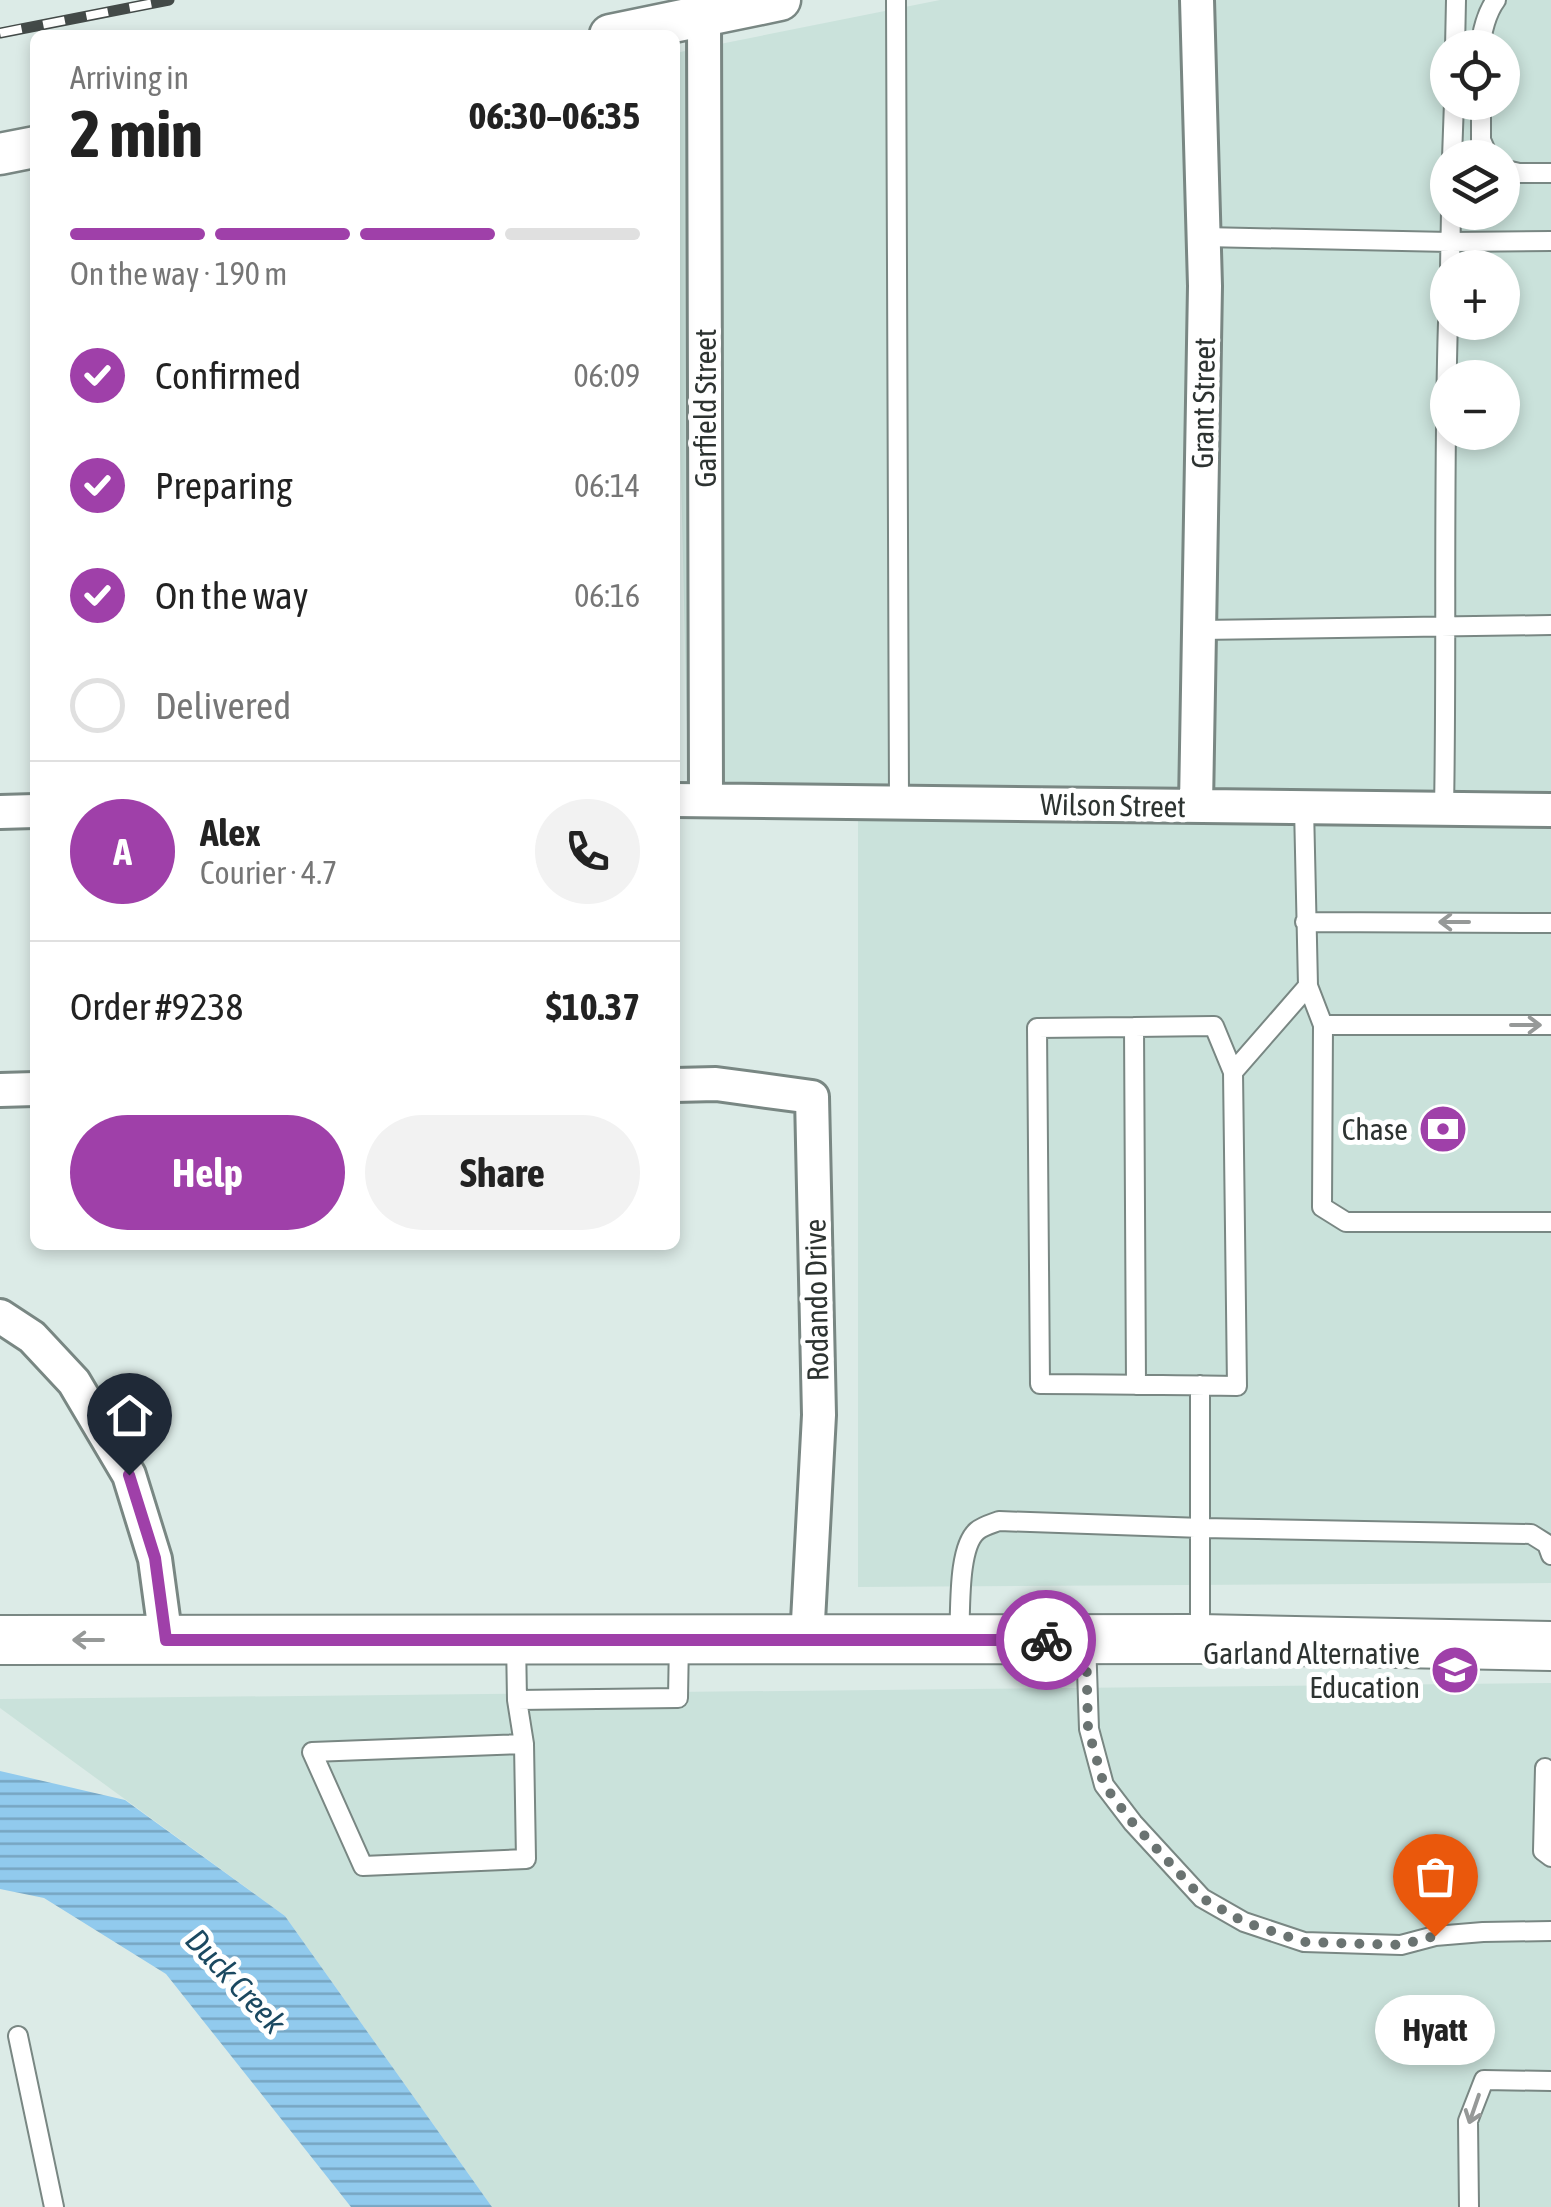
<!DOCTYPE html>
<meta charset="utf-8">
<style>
:root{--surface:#fff;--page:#f2f2f2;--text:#222;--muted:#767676;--line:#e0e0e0;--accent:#9f40a9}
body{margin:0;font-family:"Asap Condensed",sans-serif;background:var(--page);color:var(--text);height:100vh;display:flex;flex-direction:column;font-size:38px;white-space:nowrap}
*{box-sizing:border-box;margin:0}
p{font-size:32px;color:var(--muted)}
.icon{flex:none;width:55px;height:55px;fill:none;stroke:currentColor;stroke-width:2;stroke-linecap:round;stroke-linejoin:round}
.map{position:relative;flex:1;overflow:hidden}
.details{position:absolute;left:30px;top:30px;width:650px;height:1220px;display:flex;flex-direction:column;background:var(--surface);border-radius:15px;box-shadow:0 5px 15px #0003}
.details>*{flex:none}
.fabs{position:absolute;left:1430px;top:30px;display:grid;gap:20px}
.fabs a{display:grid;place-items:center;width:90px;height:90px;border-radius:50%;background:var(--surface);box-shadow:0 5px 15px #0003;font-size:50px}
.pin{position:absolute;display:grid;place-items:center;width:85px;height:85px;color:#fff;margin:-102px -42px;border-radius:50% 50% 50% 0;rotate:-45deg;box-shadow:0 0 10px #0007}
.pin .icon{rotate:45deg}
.courier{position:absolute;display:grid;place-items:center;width:100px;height:100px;margin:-50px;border:8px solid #9f40a9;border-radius:50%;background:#fff;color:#222;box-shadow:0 2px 12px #0007}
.bubble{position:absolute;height:70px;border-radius:35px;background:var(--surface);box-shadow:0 5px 15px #0003;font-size:32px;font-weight:700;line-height:70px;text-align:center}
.head em{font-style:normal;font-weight:700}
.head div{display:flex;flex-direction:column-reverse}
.head{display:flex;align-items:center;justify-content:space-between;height:170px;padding:0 40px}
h1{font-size:65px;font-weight:700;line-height:75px}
.bar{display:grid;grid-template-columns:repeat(4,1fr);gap:15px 10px;align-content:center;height:120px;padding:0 40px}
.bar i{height:12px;border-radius:8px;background:var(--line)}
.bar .active{background:var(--accent)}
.bar p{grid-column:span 4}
.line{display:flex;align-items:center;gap:25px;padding:0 40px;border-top:2px solid var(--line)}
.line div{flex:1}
.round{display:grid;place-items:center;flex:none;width:105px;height:105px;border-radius:52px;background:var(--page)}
ol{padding:0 40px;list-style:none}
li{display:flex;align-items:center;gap:30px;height:110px}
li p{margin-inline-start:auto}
li .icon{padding:10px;border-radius:50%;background:var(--accent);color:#fff;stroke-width:4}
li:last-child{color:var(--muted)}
li i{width:55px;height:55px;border:5px solid var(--line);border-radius:50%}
.cta{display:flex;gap:20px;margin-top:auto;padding:20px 40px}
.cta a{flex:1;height:115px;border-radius:60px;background:var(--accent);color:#fff;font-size:40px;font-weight:700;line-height:115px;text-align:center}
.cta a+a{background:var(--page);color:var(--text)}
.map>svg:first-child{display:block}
.built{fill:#cae2db;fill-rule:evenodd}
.water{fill:url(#water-rules)}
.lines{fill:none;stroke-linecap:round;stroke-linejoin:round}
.service-casing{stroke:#798783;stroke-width:22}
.minor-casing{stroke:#798783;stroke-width:38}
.tertiary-casing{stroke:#798783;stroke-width:45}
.secondary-casing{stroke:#798783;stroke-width:52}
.service{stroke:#fff;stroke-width:18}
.minor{stroke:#fff;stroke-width:32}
.tertiary{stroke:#fff;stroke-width:40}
.secondary{stroke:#fff;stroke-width:48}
.rail-casing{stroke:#434a48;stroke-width:11}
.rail{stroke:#fff;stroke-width:8;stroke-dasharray:22;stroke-linecap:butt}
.oneway{stroke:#969998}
.done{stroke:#6a7371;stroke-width:10;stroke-dasharray:0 18}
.route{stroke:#9f40a9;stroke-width:12}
.labels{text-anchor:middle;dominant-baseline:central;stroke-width:10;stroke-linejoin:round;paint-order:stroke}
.street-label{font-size:30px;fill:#2d3331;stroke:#fff}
.poi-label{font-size:30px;fill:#2d3331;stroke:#fff;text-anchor:end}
.water-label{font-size:32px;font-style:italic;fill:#1b4961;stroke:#fff}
</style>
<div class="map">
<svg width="1551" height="2207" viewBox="0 0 1551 2207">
<defs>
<pattern id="water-rules" width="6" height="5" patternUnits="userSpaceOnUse" patternTransform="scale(2.5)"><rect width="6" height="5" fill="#91caed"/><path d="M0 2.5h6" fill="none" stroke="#77a5c1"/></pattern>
</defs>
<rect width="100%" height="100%" fill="#dcebe7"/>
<!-- built -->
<path class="built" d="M 940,0 L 1551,0 L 1551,1583 L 858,1587 L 858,820 L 689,815 L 675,217 L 675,53 ZM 1448,48 L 1502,48 L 1502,102 L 1448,102 ZM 1448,158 L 1502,158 L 1502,212 L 1448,212 ZM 1448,268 L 1502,268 L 1502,322 L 1448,322 ZM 1448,378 L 1502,378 L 1502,432 L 1448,432 Z
M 1551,1683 L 1551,2207 L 492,2207 L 285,1916 L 0,1708 L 0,1699 Z"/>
<!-- water -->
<path class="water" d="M 0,1771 L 125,1800 L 285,1916 L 492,2207 L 351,2207 L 166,1974 L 44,1898 L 0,1889 Z"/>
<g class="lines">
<!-- service casing -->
<g class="service-casing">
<path id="service" d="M 896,0 L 899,802
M 1455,48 L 1456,0
M 1481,48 C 1481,33 1487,12 1496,0
M 1481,102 L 1481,140 L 1489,158
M 1452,158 L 1454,102
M 1502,169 L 1519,173 L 1551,173
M 1204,237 L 1450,242 L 1551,241
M 1450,268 L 1451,212
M 1199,630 L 1551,625
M 1304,807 L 1308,986 L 1323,1025 L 1322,1207 L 1346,1222 L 1551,1222
M 1444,809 C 1447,647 1443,484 1448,322
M 1305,922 L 1551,923
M 1323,1025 L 1551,1025
M 1134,1027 L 1214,1026 L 1233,1072
M 1136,1385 L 1134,1027 L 1037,1028 L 1040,1384 C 1106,1384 1172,1385 1237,1386 L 1233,1072 L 1308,986
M 1200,1385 L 1200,1635
M 959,1639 C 961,1613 957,1548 977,1531 C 983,1526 991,1524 999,1521 L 1202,1528 L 1531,1534 L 1547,1544 L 1551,1555
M 516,1640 L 517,1700 L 678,1698 L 679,1640
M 1086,1640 L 1089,1729 L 1104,1785 L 1133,1823 L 1202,1898 L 1244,1922 L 1304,1942 L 1401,1945 L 1435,1936 L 1483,1932 L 1551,1931
M 517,1700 L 524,1744 L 312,1752 L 363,1866 L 526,1859 L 524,1744
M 1545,1768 L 1543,1851 L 1551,1857
M 18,2036 L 54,2207
M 1469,2207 L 1468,2121 L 1484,2080 L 1551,2081"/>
</g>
<!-- minor casing -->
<g class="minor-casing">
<path id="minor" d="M 704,16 L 706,799
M 675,800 L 1551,810
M 1196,805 L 1205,286 L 1197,0
M 0,812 L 35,811
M 675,1085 L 716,1084 L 812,1097 L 819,1415 L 807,1640
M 0,1090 L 35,1089
M 0,1316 L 32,1337 L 74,1382 L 129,1475 L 155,1559 L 166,1640"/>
</g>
<!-- tertiary casing -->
<g class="tertiary-casing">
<path id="tertiary" d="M 610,35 L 780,0
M 0,154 L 35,147"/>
</g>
<!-- secondary casing -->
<g class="secondary-casing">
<path id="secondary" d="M 0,1640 L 1200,1639 L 1551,1646"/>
</g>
<!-- service -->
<use href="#service" class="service"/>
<!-- minor -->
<use href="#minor" class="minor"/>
<!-- tertiary -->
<use href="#tertiary" class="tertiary"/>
<!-- secondary -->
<use href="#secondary" class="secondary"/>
<!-- rail casing -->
<g class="rail-casing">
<path id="rail" d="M 0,33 L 169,0"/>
</g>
<!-- rail -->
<use href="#rail" class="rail"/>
</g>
<!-- one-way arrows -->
<defs><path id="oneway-shaft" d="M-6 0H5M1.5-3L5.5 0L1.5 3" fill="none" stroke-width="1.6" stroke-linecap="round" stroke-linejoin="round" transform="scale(2.5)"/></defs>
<g class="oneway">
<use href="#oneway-shaft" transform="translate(1454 922) rotate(-180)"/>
<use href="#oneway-shaft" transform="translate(1526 1025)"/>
<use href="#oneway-shaft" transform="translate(88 1640) rotate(180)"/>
<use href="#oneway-shaft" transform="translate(1474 2109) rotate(109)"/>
</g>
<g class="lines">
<!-- done -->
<path class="done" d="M 1046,1640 L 1086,1640 L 1088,1729 L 1104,1785 L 1132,1822 L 1202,1898 L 1244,1922 L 1304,1942 L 1401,1945 L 1435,1936"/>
<!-- route -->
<path class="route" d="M 129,1475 L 155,1558 L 166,1640 L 1046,1640"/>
</g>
<!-- icons -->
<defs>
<g id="bank-disc" transform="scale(2.5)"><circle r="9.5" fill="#9f40a9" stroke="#fff"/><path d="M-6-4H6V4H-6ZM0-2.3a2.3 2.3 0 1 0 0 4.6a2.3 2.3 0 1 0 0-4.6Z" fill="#fff"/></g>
<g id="school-disc" transform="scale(2.5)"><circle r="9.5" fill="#9f40a9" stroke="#fff"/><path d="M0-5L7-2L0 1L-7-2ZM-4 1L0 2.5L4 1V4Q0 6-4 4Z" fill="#fff"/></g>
</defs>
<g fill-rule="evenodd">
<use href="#bank-disc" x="1443" y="1129"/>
<use href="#school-disc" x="1455" y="1670"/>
</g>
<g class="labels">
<!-- street labels -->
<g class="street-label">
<text transform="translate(1203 403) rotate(-89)">Grant Street</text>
<text transform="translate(705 408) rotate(-90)">Garfield Street</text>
<text transform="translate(1113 805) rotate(1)">Wilson Street</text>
<text transform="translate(816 1300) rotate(-91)">Rodando Drive</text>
</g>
<!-- poi labels -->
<g class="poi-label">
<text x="1408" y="1129">Chase</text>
<text x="1420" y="1653">Garland Alternative<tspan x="1420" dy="34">Education</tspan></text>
</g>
<!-- water labels -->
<g class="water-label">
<text transform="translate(236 1981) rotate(47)">Duck Creek</text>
</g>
</g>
</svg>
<div class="fabs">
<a><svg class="icon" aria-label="locate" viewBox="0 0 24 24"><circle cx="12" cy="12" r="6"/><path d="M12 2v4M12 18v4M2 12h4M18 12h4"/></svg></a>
<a><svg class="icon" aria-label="layers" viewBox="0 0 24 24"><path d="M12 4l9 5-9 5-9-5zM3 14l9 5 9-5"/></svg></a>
<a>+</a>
<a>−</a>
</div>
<div class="pin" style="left:1435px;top:1936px;background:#ea580c"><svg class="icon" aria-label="bag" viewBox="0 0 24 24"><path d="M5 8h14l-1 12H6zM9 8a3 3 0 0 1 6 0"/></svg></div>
<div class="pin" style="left:129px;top:1475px;background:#1f2937"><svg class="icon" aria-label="home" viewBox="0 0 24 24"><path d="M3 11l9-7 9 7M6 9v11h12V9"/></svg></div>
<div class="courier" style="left:1046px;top:1640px"><svg class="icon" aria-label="bike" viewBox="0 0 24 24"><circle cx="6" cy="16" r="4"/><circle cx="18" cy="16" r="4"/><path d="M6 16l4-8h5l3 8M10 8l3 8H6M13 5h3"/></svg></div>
<div class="bubble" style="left:1375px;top:1995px;width:120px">Hyatt</div>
<section class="details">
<div class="head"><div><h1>2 min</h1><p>Arriving in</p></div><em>06:30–06:35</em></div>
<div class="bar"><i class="active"></i><i class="active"></i><i class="active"></i><i></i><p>On the way · 190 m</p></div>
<ol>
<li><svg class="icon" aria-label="check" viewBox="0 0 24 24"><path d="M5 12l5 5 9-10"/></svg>Confirmed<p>06:09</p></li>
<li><svg class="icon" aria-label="check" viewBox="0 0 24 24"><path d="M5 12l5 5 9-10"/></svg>Preparing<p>06:14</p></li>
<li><svg class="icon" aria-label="check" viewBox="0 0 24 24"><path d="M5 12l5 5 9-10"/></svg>On the way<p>06:16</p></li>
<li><i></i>Delivered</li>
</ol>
<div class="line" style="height:180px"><b class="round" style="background:var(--accent);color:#fff">A</b><div><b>Alex</b><p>Courier · 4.7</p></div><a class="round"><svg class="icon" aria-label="phone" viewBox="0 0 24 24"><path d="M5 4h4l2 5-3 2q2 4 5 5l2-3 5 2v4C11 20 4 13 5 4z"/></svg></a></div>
<div class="line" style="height:130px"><div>Order #9238</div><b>$10.37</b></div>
<div class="cta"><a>Help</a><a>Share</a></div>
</section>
</div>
